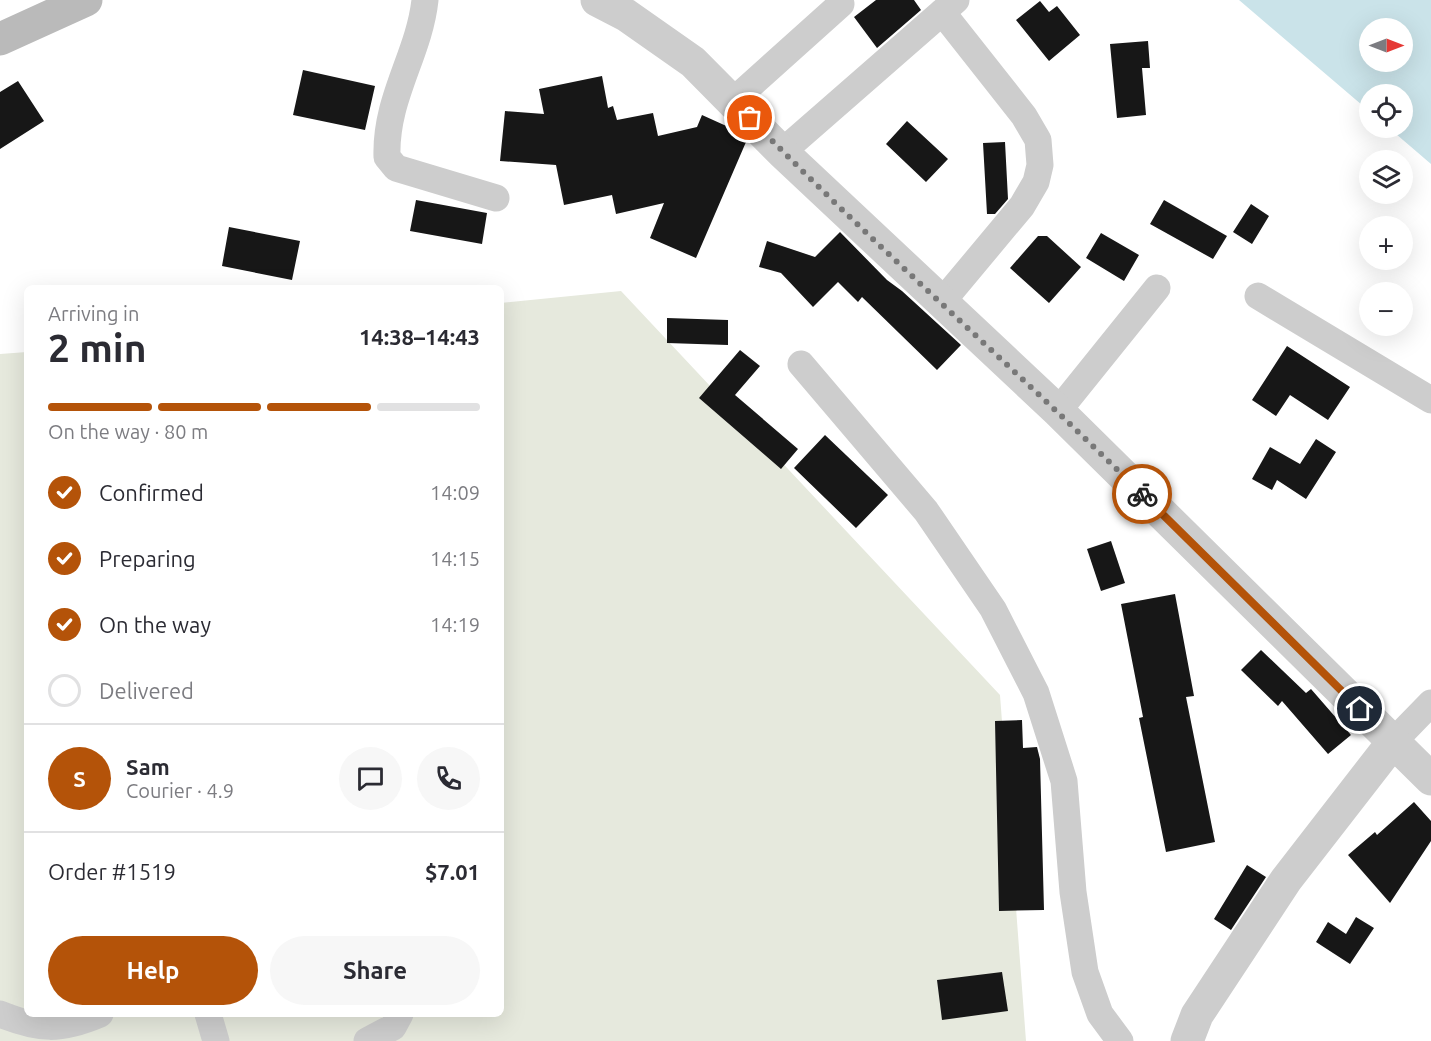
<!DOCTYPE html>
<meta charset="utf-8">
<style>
:root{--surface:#fff;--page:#f7f7f7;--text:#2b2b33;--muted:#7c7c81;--line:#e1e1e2;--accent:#b45309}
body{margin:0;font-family:Ubuntu,sans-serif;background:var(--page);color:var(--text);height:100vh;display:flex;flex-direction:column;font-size:22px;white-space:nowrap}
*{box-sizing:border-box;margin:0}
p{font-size:20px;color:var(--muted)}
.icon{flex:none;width:33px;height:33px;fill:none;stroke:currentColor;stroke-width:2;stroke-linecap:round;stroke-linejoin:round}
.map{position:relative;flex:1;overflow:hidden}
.drawer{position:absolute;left:24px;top:285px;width:480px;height:732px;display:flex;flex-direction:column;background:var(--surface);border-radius:9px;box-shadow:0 6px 24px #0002}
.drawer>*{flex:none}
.needle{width:39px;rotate:90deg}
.fabs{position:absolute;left:1359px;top:18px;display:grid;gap:12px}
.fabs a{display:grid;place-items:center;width:54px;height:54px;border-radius:50%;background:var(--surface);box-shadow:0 6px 24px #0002;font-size:30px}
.pin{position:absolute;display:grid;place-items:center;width:51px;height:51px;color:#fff;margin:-26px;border:3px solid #fff;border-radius:50%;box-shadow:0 2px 6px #0007}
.courier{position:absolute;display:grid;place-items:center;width:60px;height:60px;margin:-30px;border:4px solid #b45309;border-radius:50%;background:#fff;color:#222;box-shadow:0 2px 8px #0007}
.head em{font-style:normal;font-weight:700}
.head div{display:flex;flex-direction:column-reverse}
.head{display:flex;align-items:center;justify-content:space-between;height:102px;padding:0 24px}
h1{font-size:39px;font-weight:700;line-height:45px}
.bar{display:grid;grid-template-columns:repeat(4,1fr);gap:9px 6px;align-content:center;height:72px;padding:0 24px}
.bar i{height:8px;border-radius:4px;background:var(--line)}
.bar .on{background:var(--accent)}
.bar p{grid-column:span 4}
.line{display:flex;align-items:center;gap:15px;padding:0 24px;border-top:2px solid var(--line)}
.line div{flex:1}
.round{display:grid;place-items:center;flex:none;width:63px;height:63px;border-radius:32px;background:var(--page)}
ol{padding:0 24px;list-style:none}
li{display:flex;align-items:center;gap:18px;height:66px}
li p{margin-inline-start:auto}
li .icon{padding:6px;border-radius:50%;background:var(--accent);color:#fff;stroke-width:4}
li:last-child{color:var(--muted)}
li i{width:33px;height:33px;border:3px solid var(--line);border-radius:50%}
.cta{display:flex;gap:12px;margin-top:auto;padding:12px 24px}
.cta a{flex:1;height:69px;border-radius:36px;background:var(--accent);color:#fff;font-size:24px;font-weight:700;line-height:69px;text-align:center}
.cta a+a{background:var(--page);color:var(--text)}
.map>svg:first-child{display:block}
.green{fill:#e6e9dd}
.water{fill:#cae3e9;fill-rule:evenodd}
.building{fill:#171717}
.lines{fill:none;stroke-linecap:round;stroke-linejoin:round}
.minor{stroke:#cdcdcd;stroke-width:27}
.tertiary{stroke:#cdcdcd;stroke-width:33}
.secondary{stroke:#bababa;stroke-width:33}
.done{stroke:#787878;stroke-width:6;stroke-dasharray:0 10.8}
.route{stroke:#b45309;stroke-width:8}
</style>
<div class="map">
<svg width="1431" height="1041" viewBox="0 0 1431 1041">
<rect width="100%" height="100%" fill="#fff"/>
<!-- green -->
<path class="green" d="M 621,291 L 1000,695 L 1026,1041 L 0,1041 L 0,354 L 27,352 L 27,1014 L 501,1014 L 501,303 Z"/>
<!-- water -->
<path class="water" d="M 1239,0 L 1431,0 L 1431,164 L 1389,128 L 1402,128 L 1402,94 L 1370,94 L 1369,111 ZM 1370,28 L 1402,28 L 1402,62 L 1370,62 Z"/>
<!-- building -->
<path class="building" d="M 876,0 L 914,0 L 921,10 L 877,48 L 854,17 Z
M 1040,1 L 1049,12 L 1057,6 L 1080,35 L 1049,61 L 1016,20 Z
M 1148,41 L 1150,68 L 1142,68 L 1146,115 L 1117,118 L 1110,44 Z
M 303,70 L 375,86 L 365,130 L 293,115 Z
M 602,76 L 608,108 L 613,106 L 617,120 L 653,113 L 658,136 L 697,127 L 702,115 L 733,129 L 746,142 L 696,258 L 650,238 L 664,203 L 616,214 L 612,195 L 564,205 L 556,165 L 500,161 L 505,111 L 544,114 L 539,89 Z
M 18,81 L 44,121 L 0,149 L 0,92 Z
M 907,121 L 948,159 L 926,182 L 886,144 Z
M 1005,142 L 1008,199 L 995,214 L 987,214 L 983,143 Z
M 416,200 L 487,213 L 482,244 L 410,231 Z
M 1164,200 L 1227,236 L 1213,259 L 1150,224 Z
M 1251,204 L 1269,216 L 1252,244 L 1233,232 Z
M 229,227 L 300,241 L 292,280 L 222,266 Z
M 840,232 L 887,280 L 902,291 L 961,345 L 937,370 L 862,297 L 858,302 L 838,282 L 813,307 L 781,273 L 759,267 L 767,241 L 815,257 Z
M 1101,233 L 1139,255 L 1124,281 L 1086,258 Z
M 1038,236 L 1047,236 L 1081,267 L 1049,303 L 1010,268 Z
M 667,318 L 728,320 L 728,345 L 667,343 Z
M 1287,346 L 1350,387 L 1328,420 L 1290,395 L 1276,416 L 1252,400 Z
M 740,350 L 760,366 L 735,395 L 798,449 L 781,469 L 699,398 Z
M 825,435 L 888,495 L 856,528 L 794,468 Z
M 1316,439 L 1336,452 L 1306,499 L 1277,480 L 1272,490 L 1252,479 L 1270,447 L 1300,464 Z
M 1111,541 L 1125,583 L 1101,591 L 1087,549 Z
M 1175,594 L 1194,696 L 1186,697 L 1215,842 L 1166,852 L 1139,718 L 1143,717 L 1121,604 Z
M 1261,650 L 1306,693 L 1311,689 L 1351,735 L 1328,754 L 1282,701 L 1278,706 L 1241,670 Z
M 1022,720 L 1023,748 L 1037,747 L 1040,759 L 1044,910 L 999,911 L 995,721 Z
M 1414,802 L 1431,821 L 1431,841 L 1390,903 L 1348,855 L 1375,832 L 1377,835 Z
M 1247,865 L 1266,877 L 1231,930 L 1214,919 Z
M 1356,917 L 1374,928 L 1350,964 L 1316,942 L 1328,922 L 1346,934 Z
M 1002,972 L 1008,1011 L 942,1020 L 937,980 Z"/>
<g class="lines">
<!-- minor -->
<path class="minor" d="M 425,0 C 419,55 385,98 387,157 L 396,168 L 496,198
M 733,101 L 841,4
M 782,152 L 956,0
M 1258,296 L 1431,400
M 941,303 L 1022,206 L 1036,182 L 1040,165 L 1038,140 L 1024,116 L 942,12
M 801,364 L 926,511 L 993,609 L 1036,693 L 1064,781 L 1073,892 L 1085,972 L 1100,1014 L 1120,1041
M 1058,411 L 1157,288
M 1393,742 L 1431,703
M 0,1014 C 40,1030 60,1031 100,1014
M 208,1014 L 216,1041
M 367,1041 L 393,1027 L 400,1014"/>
<!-- tertiary -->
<path class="tertiary" d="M 597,0 L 626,15 L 693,62 L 782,152 L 1058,411 L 1431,779
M 1187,1041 L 1197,1015 L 1286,880 L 1393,742"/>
<!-- secondary -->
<path class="secondary" d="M 0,39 L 86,0"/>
</g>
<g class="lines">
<!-- done -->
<path class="done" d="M 750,118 C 876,248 1013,366 1142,494"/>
<!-- route -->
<path class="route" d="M 1142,494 L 1360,709"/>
</g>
</svg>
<div class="fabs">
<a><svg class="needle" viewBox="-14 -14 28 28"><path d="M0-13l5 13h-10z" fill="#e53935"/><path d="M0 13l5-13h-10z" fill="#7c7c81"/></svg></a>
<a><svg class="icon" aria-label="locate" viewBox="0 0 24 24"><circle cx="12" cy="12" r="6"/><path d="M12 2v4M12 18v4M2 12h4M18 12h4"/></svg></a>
<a><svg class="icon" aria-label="layers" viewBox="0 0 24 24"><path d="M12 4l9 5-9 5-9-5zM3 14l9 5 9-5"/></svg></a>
<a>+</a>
<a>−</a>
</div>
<div class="pin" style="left:750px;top:118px;background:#ea580c"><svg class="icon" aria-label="bag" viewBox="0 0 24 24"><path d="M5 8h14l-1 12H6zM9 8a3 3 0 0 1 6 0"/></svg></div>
<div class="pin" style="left:1360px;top:709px;background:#1f2937"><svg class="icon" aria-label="home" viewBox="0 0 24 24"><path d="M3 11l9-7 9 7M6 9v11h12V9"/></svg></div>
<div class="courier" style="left:1142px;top:494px"><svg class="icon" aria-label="bike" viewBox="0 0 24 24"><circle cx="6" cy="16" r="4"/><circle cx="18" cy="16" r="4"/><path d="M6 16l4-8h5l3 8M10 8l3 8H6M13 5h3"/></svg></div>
<section class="drawer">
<div class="head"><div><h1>2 min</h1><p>Arriving in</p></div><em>14:38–14:43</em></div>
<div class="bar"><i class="on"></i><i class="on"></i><i class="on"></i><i></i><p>On the way · 80 m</p></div>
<ol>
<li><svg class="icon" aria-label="check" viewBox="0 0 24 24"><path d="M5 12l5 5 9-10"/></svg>Confirmed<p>14:09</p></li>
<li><svg class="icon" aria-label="check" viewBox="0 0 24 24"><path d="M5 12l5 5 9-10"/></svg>Preparing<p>14:15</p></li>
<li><svg class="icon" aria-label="check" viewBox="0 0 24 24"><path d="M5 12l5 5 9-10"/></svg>On the way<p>14:19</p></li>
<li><i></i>Delivered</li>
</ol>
<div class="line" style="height:108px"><b class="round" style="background:var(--accent);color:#fff">S</b><div><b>Sam</b><p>Courier · 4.9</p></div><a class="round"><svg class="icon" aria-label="chat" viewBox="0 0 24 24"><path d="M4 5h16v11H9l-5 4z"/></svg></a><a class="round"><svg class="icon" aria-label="phone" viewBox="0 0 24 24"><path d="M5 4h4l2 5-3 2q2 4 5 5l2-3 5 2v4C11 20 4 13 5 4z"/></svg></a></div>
<div class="line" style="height:78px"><div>Order #1519</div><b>$7.01</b></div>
<div class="cta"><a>Help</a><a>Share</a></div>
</section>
</div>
